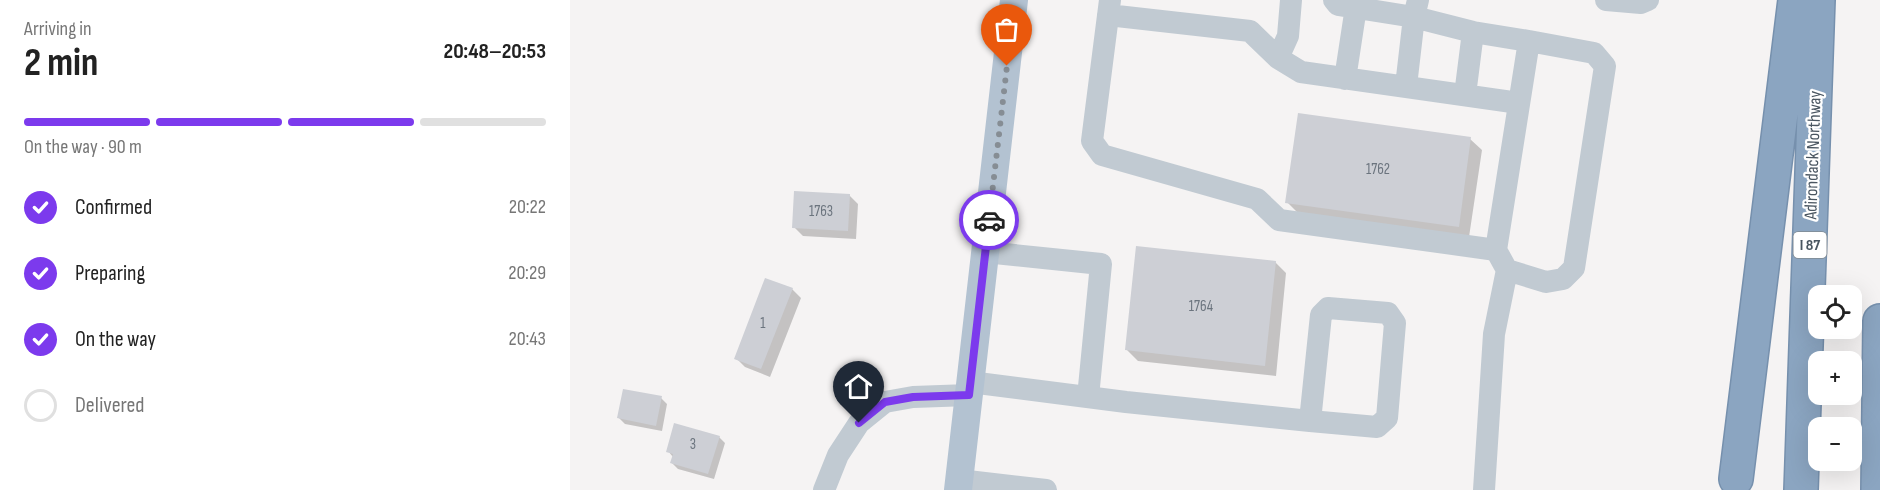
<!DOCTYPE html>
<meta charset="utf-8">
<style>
:root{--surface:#fff;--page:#f2f2f2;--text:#222;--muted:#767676;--line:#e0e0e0;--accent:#7c3aed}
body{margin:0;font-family:"Sofia Sans Condensed",sans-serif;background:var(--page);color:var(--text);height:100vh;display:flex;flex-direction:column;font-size:22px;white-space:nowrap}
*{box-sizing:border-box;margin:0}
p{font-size:20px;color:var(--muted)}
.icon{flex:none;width:33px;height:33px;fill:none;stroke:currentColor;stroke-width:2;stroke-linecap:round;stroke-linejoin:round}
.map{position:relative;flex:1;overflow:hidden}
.drawer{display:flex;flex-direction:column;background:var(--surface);width:570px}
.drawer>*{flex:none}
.tools{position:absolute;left:1238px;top:285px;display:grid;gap:12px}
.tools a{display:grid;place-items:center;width:54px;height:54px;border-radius:12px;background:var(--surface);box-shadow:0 6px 24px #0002;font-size:30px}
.pin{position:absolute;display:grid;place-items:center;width:51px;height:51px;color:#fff;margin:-62px -26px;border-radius:50% 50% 50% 0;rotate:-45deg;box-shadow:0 0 6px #0007}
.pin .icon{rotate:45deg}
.courier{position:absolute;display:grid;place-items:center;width:60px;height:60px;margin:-30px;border:4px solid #7c3aed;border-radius:50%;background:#fff;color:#222;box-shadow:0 2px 8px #0007}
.headline em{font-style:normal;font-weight:700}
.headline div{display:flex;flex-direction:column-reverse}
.headline{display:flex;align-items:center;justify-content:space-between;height:102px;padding:0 24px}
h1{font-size:39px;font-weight:700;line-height:45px}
.bar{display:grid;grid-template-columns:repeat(4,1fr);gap:9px 6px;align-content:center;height:72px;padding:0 24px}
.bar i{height:8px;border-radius:4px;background:var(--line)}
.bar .current{background:var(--accent)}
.bar p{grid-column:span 4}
ol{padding:0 24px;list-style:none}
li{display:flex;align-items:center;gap:18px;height:66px}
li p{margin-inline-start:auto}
li .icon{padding:6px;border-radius:50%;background:var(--accent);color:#fff;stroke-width:4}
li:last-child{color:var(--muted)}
li i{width:33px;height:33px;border:3px solid var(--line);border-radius:50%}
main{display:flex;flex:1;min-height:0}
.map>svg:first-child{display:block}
.shadow{fill:#0003}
.building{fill:#cdcfd5}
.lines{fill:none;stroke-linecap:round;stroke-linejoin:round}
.highway-casing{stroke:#7690ad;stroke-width:36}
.minor{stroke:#c1cad2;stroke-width:22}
.major{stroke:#b3c2d1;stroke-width:28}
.highway{stroke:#8ba5c1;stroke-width:33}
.done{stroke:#868d94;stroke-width:6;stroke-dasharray:0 10.8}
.route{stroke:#7c3aed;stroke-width:8}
.labels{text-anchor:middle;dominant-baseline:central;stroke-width:4.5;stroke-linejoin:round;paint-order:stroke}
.number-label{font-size:15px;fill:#6b747e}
.shield{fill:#fff;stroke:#808990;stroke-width:1.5}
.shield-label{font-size:16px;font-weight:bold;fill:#4a5661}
.street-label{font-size:18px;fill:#4a5661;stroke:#fff}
</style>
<main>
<section class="drawer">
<div class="headline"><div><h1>2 min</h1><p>Arriving in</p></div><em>20:48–20:53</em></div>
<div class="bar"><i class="current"></i><i class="current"></i><i class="current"></i><i></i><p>On the way · 90 m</p></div>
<ol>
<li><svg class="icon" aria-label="check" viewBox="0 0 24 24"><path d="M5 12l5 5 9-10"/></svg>Confirmed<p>20:22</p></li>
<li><svg class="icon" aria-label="check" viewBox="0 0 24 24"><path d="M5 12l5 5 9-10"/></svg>Preparing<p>20:29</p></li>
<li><svg class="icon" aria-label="check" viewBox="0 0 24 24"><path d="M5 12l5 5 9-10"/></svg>On the way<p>20:43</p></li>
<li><i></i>Delivered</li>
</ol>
</section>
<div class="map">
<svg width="1310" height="490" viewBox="0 0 1310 490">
<rect width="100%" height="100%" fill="#f5f3f3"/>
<!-- shadow -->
<path class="shadow" d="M 900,139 L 912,150 L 899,237 L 728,213 L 717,202 Z
M 279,195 L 288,204 L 286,239 L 233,236 L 224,227 Z
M 705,262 L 716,273 L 706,376 L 568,361 L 557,350 Z
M 222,289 L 231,298 L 200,377 L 175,367 L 166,358 Z
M 91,398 L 97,404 L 92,431 L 55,424 L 49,418 Z
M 149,437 L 155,443 L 144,479 L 108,469 L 102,463 L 103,457 L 98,451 Z"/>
<!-- building -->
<path class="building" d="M 728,113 L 901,137 L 889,227 L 715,203 Z
M 224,191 L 280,194 L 278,231 L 222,228 Z
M 566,246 L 706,261 L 695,366 L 555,350 Z
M 195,278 L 223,288 L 191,369 L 164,359 Z
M 53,389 L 92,396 L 86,426 L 47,418 Z
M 104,423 L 150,436 L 138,474 L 100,463 L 103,454 L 96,452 Z"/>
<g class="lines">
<!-- highway casing -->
<g class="highway-casing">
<path id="highway" d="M 1166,479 L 1225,0
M 1231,490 L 1248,0
M 1308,490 L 1310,321"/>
</g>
<!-- minor -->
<path class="minor" d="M 540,0 L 522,141 L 532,155 L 687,199 L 709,220 L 926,250 L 959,41 L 903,32 L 844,17 L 768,5 L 764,0
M 1036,0 L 1071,3 L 1078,0
M 538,15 L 680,31 L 708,58 L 731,72 L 949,103
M 708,58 L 718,36 L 721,0
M 775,79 L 786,7
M 836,86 L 844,17 L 848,0
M 895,95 L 903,32
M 926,250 L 937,270 L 976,282 L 993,279 L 1004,268 L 1035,66 L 1024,53 L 959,41
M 415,252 L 531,264 L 518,397
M 400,382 L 556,402 L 740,421 L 751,315 L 758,308 L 818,313 L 825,323 L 817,418 L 807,427 L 740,421
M 389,480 L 476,490
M 254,490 L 268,455 L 289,423 L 315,402 L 343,397 L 399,395
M 914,490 L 924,334 L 937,270"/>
<!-- major -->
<path class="major" d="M 388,490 L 444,0"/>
<!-- highway -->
<use href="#highway" class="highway"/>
</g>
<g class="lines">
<!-- done -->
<path class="done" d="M 419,220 L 437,66"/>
<!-- route -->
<path class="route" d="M 289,423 L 315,402 L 343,397 L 399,395 L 419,220"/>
</g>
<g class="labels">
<!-- number labels -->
<g class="number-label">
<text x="808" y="169">1762</text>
<text x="251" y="211">1763</text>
<text x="631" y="306">1764</text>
<text x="193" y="323">1</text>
<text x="123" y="444">3</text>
</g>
<!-- shield labels -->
<rect class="shield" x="1223.5" y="232" width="33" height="26" rx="4.5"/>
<g class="shield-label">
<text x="1240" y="245">I 87</text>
</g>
<!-- street labels -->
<g class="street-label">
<text transform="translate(1243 155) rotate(-88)">Adirondack Northway</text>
</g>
</g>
</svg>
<div class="tools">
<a><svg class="icon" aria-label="locate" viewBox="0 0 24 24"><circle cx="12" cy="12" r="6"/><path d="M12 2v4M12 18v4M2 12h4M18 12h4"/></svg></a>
<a>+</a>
<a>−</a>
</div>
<div class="pin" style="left:437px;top:66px;background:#ea580c"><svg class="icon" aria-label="bag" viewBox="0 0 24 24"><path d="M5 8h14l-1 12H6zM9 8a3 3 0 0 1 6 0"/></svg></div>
<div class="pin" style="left:289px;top:423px;background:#1f2937"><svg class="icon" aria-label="home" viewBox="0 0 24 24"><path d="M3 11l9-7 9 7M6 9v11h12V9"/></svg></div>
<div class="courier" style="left:419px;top:220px"><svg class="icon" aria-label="car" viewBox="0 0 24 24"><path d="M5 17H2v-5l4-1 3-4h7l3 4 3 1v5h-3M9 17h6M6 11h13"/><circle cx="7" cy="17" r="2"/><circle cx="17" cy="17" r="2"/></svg></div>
</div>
</main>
